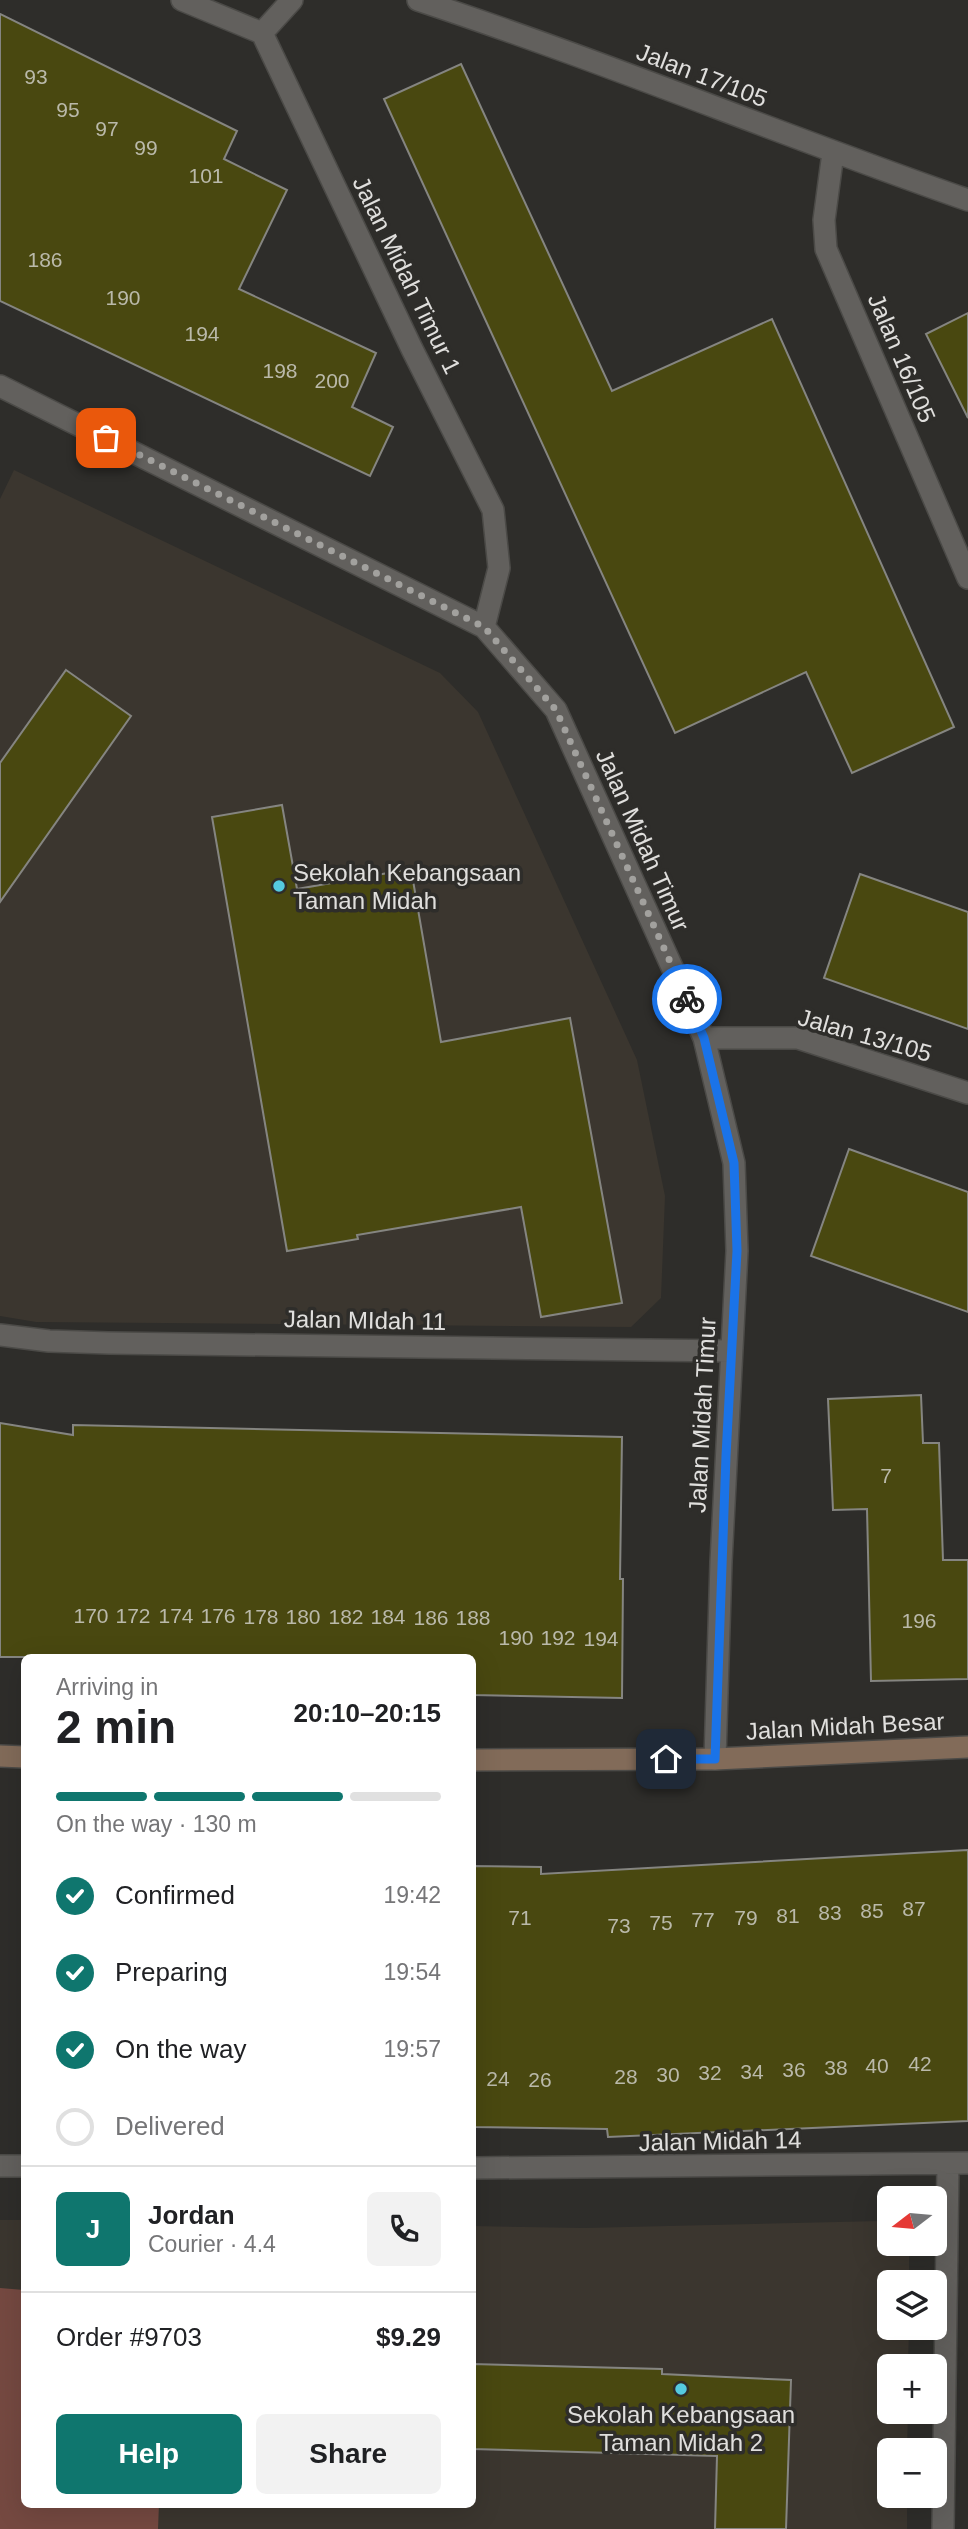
<!DOCTYPE html>
<meta charset="utf-8">
<style>
:root{--surface:#fff;--page:#f2f2f2;--text:#202124;--muted:#757577;--line:#e0e0e0;--accent:#0f766e}
body{margin:0;font-family:Arial,sans-serif;background:var(--page);color:var(--text);height:100vh;display:flex;flex-direction:column;font-size:26px;white-space:nowrap}
*{box-sizing:border-box;margin:0}
p{font-size:23px;color:var(--muted)}
.icon{flex:none;width:38px;height:38px;fill:none;stroke:currentColor;stroke-width:2;stroke-linecap:round;stroke-linejoin:round}
.map{position:relative;flex:1;overflow:hidden}
.details{position:absolute;left:21px;top:1654px;width:455px;height:854px;display:flex;flex-direction:column;background:var(--surface);border-radius:10px;box-shadow:0 7px 28px #0002}
.details>*{flex:none}
.needle{width:46px;rotate:254deg}
.buttons{position:absolute;left:877px;top:2186px;display:grid;gap:14px}
.buttons a{display:grid;place-items:center;width:70px;height:70px;border-radius:10px;background:var(--surface);box-shadow:0 7px 28px #0002;font-size:35px}
.pin{position:absolute;display:grid;place-items:center;width:60px;height:60px;color:#fff;margin:-30px;border-radius:14px;box-shadow:0 4px 10px #0006}
.courier{position:absolute;display:grid;place-items:center;width:70px;height:70px;margin:-35px;border:5px solid #1a73e8;border-radius:50%;background:#fff;color:#222;box-shadow:0 2px 9px #0007}
.overview em{font-style:normal;font-weight:700}
.overview div{display:flex;flex-direction:column-reverse}
.overview{display:flex;align-items:center;justify-content:space-between;height:119px;padding:0 35px}
h1{font-size:46px;font-weight:700;line-height:52px}
.bar{display:grid;grid-template-columns:repeat(4,1fr);gap:10px 7px;align-content:center;height:84px;padding:0 35px}
.bar i{height:9px;border-radius:5px;background:var(--line)}
.bar .selected{background:var(--accent)}
.bar p{grid-column:span 4}
.line{display:flex;align-items:center;gap:18px;padding:0 35px;border-top:2px solid var(--line)}
.line div{flex:1}
.round{display:grid;place-items:center;flex:none;width:74px;height:74px;border-radius:10px;background:var(--page)}
ol{padding:0 35px;list-style:none}
li{display:flex;align-items:center;gap:21px;height:77px}
li p{margin-inline-start:auto}
li .icon{padding:7px;border-radius:50%;background:var(--accent);color:#fff;stroke-width:4}
li:last-child{color:var(--muted)}
li i{width:38px;height:38px;border:4px solid var(--line);border-radius:50%}
.button{display:flex;gap:14px;margin-top:auto;padding:14px 35px}
.button a{flex:1;height:80px;border-radius:10px;background:var(--accent);color:#fff;font-size:28px;font-weight:700;line-height:80px;text-align:center}
.button a+a{background:var(--page);color:var(--text)}
.map>svg:first-child{display:block}
.built{fill:#3b362f}
.green{fill:#754941}
.building{fill:#494810;stroke:#858581;stroke-width:2}
.lines{fill:none;stroke-linecap:round;stroke-linejoin:round}
.street-casing{stroke:#4b4a47;stroke-width:24}
.secondary-casing{stroke:#4b4a47;stroke-width:24}
.street{stroke:#62605d;stroke-width:21}
.secondary{stroke:#826b59;stroke-width:21}
.done{stroke:#a2a19e;stroke-width:7;stroke-dasharray:0 12.6}
.route{stroke:#1a73e8;stroke-width:9}
.poi-dot{fill:#55cae0;stroke:#2e2d2a;stroke-width:2.5}
.labels{text-anchor:middle;dominant-baseline:central;stroke-width:7;stroke-linejoin:round;paint-order:stroke}
.number-label{font-size:21px;fill:#bab9aa}
.street-label{font-size:24px;fill:#e0dfdd;stroke:#2e2d2a}
.poi-label{font-size:24px;fill:#e0dfdd;stroke:#2e2d2a;text-anchor:start}
</style>
<div class="map">
<svg width="968" height="2529" viewBox="0 0 968 2529">
<rect width="100%" height="100%" fill="#2e2d2a"/>
<!-- built -->
<path class="built" d="M 14,470 L 440,673 L 478,712 L 637,1060 L 665,1196 L 661,1298 L 631,1327 L 36,1322 L 0,1316 L 0,499 Z
M 0,2220 L 24,2220 L 24,2504 L 472,2504 L 473,2226 L 584,2228 L 880,2221 L 889,2229 L 889,2244 L 904,2244 L 909,2249 L 909,2282 L 889,2282 L 889,2328 L 909,2328 L 908,2366 L 889,2366 L 889,2412 L 908,2412 L 907,2450 L 889,2450 L 889,2496 L 907,2496 L 907,2529 L 0,2529 Z"/>
<!-- green -->
<path class="green" d="M 0,2288 L 24,2290 L 24,2504 L 159,2504 L 158,2529 L 0,2529 Z"/>
<!-- building -->
<path class="building" d="M 0,14 L 237,131 L 224,159 L 287,190 L 239,289 L 376,353 L 352,407 L 393,427 L 370,476 L 0,301 Z
M 461,64 L 612,391 L 772,319 L 954,727 L 852,773 L 806,672 L 675,733 L 384,99 Z
M 968,313 L 968,418 L 926,334 Z
M 66,670 L 131,716 L 0,902 L 0,763 Z
M 282,805 L 297,889 L 411,869 L 441,1042 L 570,1018 L 622,1303 L 541,1317 L 521,1207 L 357,1235 L 358,1239 L 287,1251 L 212,817 Z
M 860,874 L 968,912 L 968,1029 L 824,978 Z
M 849,1149 L 968,1192 L 968,1312 L 811,1256 Z
M 921,1395 L 923,1443 L 939,1443 L 943,1560 L 968,1560 L 968,1679 L 871,1681 L 867,1509 L 833,1510 L 828,1399 Z
M 0,1423 L 73,1435 L 73,1425 L 622,1437 L 620,1579 L 623,1579 L 622,1698 L 472,1695 L 472,1657 L 0,1657 Z
M 968,1850 L 968,2121 L 608,2137 L 607,2129 L 472,2127 L 472,1866 L 541,1867 L 541,1874 Z
M 472,2364 L 662,2369 L 662,2374 L 791,2380 L 786,2529 L 715,2529 L 717,2456 L 472,2449 Z"/>
<g class="lines">
<!-- street casing -->
<g class="street-casing">
<path id="street" d="M 182,0 L 262,33 L 412,349 L 493,510 L 499,568 L 484,627
M 418,0 C 603,61 784,136 968,200
M 262,33 L 292,0
M 833,153 L 824,220 L 826,249 L 968,578
M 0,386 L 484,627 L 556,710 L 704,1038 L 734,1163 L 737,1251 L 721,1562 L 715,1759
M 704,1038 L 798,1038 L 968,1093
M 0,1335 L 49,1341 L 109,1343 L 730,1351
M 0,2166 L 24,2166
M 472,2168 L 968,2163
M 943,2529 L 948,2164"/>
</g>
<!-- secondary casing -->
<g class="secondary-casing">
<path id="secondary" d="M 0,1756 L 24,1757
M 472,1760 L 715,1759 L 968,1747"/>
</g>
<!-- street -->
<use href="#street" class="street"/>
<!-- secondary -->
<use href="#secondary" class="secondary"/>
</g>
<g class="lines">
<!-- done -->
<path class="done" d="M 106,438 L 484,627 L 556,710 L 687,999"/>
<!-- route -->
<path class="route" d="M 666,1759 L 715,1759 L 726,1456 L 737,1251 L 734,1163 L 704,1038 L 687,999"/>
</g>
<!-- markers -->
<g class="poi-dot">
<circle cx="279" cy="886" r="7"/>
<circle cx="681" cy="2389" r="7"/>
</g>
<g class="labels">
<!-- number labels -->
<g class="number-label">
<text x="36" y="76">93</text>
<text x="68" y="109">95</text>
<text x="107" y="128">97</text>
<text x="146" y="147">99</text>
<text x="206" y="175">101</text>
<text x="45" y="259">186</text>
<text x="123" y="297">190</text>
<text x="202" y="333">194</text>
<text x="280" y="370">198</text>
<text x="332" y="380">200</text>
<text x="886" y="1475">7</text>
<text x="91" y="1615">170</text>
<text x="133" y="1615">172</text>
<text x="176" y="1615">174</text>
<text x="218" y="1615">176</text>
<text x="261" y="1616">178</text>
<text x="303" y="1616">180</text>
<text x="346" y="1616">182</text>
<text x="388" y="1616">184</text>
<text x="431" y="1617">186</text>
<text x="473" y="1617">188</text>
<text x="919" y="1620">196</text>
<text x="516" y="1637">190</text>
<text x="558" y="1637">192</text>
<text x="601" y="1638">194</text>
<text x="914" y="1908">87</text>
<text x="872" y="1910">85</text>
<text x="830" y="1912">83</text>
<text x="788" y="1915">81</text>
<text x="520" y="1917">71</text>
<text x="746" y="1917">79</text>
<text x="703" y="1919">77</text>
<text x="661" y="1922">75</text>
<text x="619" y="1925">73</text>
<text x="920" y="2063">42</text>
<text x="877" y="2065">40</text>
<text x="836" y="2067">38</text>
<text x="794" y="2069">36</text>
<text x="752" y="2071">34</text>
<text x="710" y="2072">32</text>
<text x="668" y="2074">30</text>
<text x="626" y="2076">28</text>
<text x="498" y="2078">24</text>
<text x="540" y="2079">26</text>
</g>
<!-- street labels -->
<g class="street-label">
<text transform="translate(702 75) rotate(21)">Jalan 17/105</text>
<text transform="translate(407 275) rotate(64)">Jalan Midah Timur 1</text>
<text transform="translate(902 358) rotate(67)">Jalan 16/105</text>
<text transform="translate(643 840) rotate(66)">Jalan Midah Timur</text>
<text transform="translate(865 1035) rotate(16)">Jalan 13/105</text>
<text transform="translate(365 1320) rotate(1)">Jalan MIdah 11</text>
<text transform="translate(702 1415) rotate(-87)">Jalan Midah Timur</text>
<text transform="translate(845 1726) rotate(-3)">Jalan Midah Besar</text>
<text transform="translate(720 2141) rotate(-1)">Jalan Midah 14</text>
</g>
<!-- poi labels -->
<g class="poi-label">
<text x="293" y="872">Sekolah Kebangsaan<tspan x="293" dy="28">Taman Midah</tspan></text>
<text x="681" y="2414" text-anchor="middle">Sekolah Kebangsaan<tspan x="681" dy="28">Taman Midah 2</tspan></text>
</g>
</g>
</svg>
<div class="buttons">
<a><svg class="needle" viewBox="-14 -14 28 28"><path d="M0-13l5 13h-10z" fill="#e53935"/><path d="M0 13l5-13h-10z" fill="#757577"/></svg></a>
<a><svg class="icon" aria-label="layers" viewBox="0 0 24 24"><path d="M12 4l9 5-9 5-9-5zM3 14l9 5 9-5"/></svg></a>
<a>+</a>
<a>−</a>
</div>
<div class="pin" style="left:106px;top:438px;background:#ea580c"><svg class="icon" aria-label="bag" viewBox="0 0 24 24"><path d="M5 8h14l-1 12H6zM9 8a3 3 0 0 1 6 0"/></svg></div>
<div class="pin" style="left:666px;top:1759px;background:#1f2937"><svg class="icon" aria-label="home" viewBox="0 0 24 24"><path d="M3 11l9-7 9 7M6 9v11h12V9"/></svg></div>
<div class="courier" style="left:687px;top:999px"><svg class="icon" aria-label="bike" viewBox="0 0 24 24"><circle cx="6" cy="16" r="4"/><circle cx="18" cy="16" r="4"/><path d="M6 16l4-8h5l3 8M10 8l3 8H6M13 5h3"/></svg></div>
<section class="details">
<div class="overview"><div><h1>2 min</h1><p>Arriving in</p></div><em>20:10–20:15</em></div>
<div class="bar"><i class="selected"></i><i class="selected"></i><i class="selected"></i><i></i><p>On the way · 130 m</p></div>
<ol>
<li><svg class="icon" aria-label="check" viewBox="0 0 24 24"><path d="M5 12l5 5 9-10"/></svg>Confirmed<p>19:42</p></li>
<li><svg class="icon" aria-label="check" viewBox="0 0 24 24"><path d="M5 12l5 5 9-10"/></svg>Preparing<p>19:54</p></li>
<li><svg class="icon" aria-label="check" viewBox="0 0 24 24"><path d="M5 12l5 5 9-10"/></svg>On the way<p>19:57</p></li>
<li><i></i>Delivered</li>
</ol>
<div class="line" style="height:126px"><b class="round" style="background:var(--accent);color:#fff">J</b><div><b>Jordan</b><p>Courier · 4.4</p></div><a class="round"><svg class="icon" aria-label="phone" viewBox="0 0 24 24"><path d="M5 4h4l2 5-3 2q2 4 5 5l2-3 5 2v4C11 20 4 13 5 4z"/></svg></a></div>
<div class="line" style="height:91px"><div>Order #9703</div><b>$9.29</b></div>
<div class="button"><a>Help</a><a>Share</a></div>
</section>
</div>
